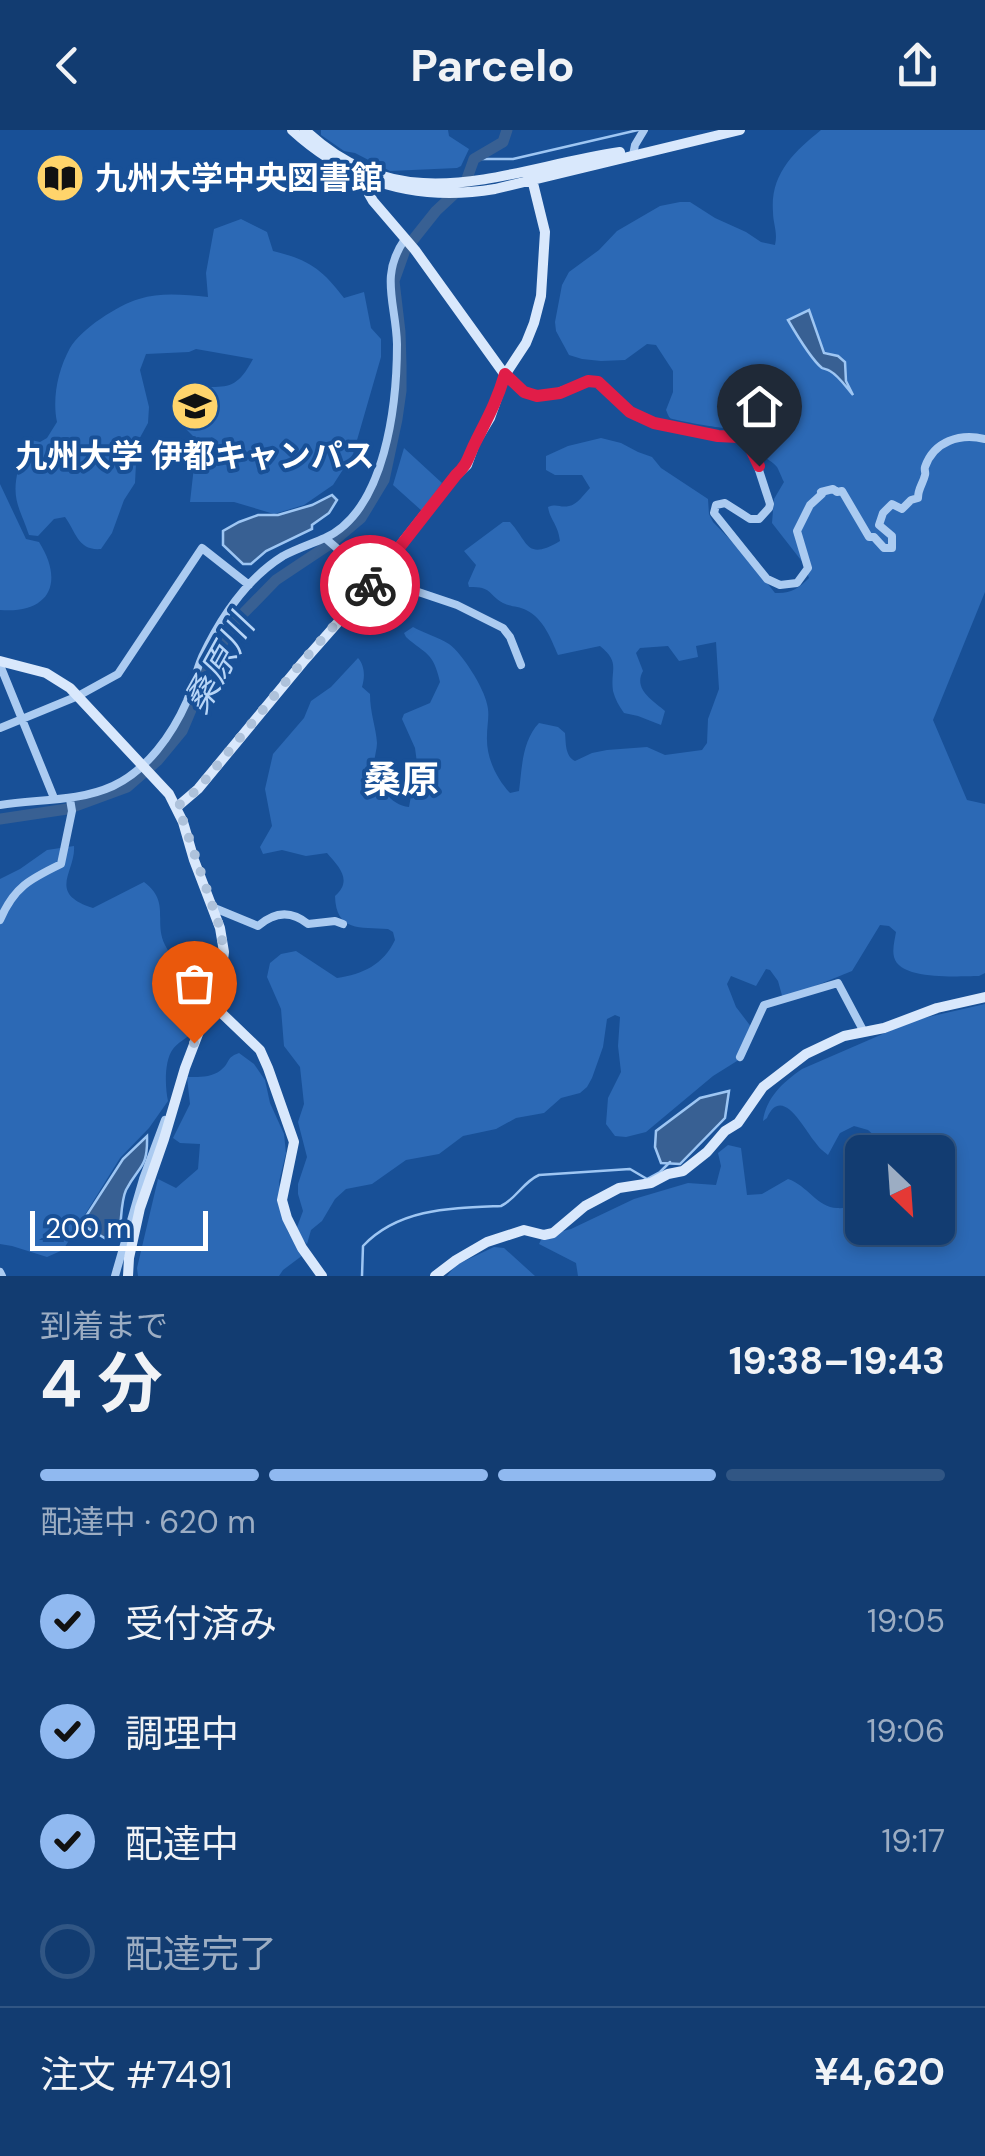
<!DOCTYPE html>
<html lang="ja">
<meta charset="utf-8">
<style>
:root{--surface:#123c71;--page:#1b4376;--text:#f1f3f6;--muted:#9cadc3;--line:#315684;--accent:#90b9f0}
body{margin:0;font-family:"DM Sans","Noto Sans JP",sans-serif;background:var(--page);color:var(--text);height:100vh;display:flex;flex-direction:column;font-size:38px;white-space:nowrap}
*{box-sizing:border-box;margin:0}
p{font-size:32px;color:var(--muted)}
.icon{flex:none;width:55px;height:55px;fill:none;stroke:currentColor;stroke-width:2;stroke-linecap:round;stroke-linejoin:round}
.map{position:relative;height:1146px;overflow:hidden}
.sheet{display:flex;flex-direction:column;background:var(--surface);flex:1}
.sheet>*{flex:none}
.needle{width:65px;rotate:155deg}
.tools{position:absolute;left:845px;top:1005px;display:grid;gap:20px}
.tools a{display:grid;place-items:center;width:110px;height:110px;border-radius:15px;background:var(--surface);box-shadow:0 5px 15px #0003,0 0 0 2px var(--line);font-size:50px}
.scale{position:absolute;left:30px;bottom:25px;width:178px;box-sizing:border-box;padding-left:10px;border:5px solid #fff;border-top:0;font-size:28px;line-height:35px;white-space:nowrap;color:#fff;-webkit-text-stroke:8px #185097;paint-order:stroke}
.pin{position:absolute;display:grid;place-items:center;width:85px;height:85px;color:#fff;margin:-102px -42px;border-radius:50% 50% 50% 0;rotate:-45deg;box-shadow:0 0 10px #0007}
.pin .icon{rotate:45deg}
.courier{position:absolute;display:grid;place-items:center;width:100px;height:100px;margin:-50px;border:8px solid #e11d48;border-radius:50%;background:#fff;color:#222;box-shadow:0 2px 12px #0007}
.head em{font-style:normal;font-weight:700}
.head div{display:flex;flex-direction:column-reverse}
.head{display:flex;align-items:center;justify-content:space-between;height:170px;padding:0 40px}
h1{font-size:65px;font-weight:700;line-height:75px}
.bar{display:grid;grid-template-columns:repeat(4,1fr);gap:15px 10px;align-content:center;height:120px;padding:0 40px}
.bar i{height:12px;border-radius:8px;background:var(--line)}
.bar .on{background:var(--accent)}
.bar p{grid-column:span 4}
.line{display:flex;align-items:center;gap:25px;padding:0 40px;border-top:2px solid var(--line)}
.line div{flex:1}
ol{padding:0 40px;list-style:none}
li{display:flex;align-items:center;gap:30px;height:110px}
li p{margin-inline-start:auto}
li .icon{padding:10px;border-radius:50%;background:var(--accent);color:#111;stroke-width:4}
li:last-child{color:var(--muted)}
li i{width:55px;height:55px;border:5px solid var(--line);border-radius:50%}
header{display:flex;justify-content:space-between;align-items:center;height:130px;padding:0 40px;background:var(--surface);font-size:45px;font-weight:700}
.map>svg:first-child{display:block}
.green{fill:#2c69b5;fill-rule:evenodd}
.water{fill:#386093;stroke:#9ec6f3;stroke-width:2.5}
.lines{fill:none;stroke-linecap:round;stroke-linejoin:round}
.stream{stroke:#9ec6f3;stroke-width:2.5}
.river{stroke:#386093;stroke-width:11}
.street{stroke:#abcbf1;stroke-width:8}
.secondary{stroke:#d9e8fc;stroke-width:10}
.done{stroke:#aec2db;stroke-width:10;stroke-dasharray:0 18}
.route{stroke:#e11d48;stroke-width:12}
.labels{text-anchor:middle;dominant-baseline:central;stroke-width:8;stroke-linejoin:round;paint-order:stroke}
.poi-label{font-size:32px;font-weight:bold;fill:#fff;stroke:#185097;text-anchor:start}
.water-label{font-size:35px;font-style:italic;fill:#b7d5f7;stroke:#185097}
.quarter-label{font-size:38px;font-weight:bold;fill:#fff;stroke:#185097}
</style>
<header><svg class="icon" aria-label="back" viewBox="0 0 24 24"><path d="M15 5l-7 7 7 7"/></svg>Parcelo<svg class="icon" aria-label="share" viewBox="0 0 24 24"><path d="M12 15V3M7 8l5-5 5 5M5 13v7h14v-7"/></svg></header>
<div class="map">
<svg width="985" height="1146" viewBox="0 0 985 1146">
<rect width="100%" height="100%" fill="#185097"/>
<!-- green -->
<path class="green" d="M 321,0 L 448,0 L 449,6 L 469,19 L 461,36 L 457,38 L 390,41 L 355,23 L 344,21 L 321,5 Z
M 821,0 L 985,0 L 985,462 L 933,590 L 967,670 L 985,674 L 985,843 L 979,846 C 959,846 900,851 894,827 C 892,819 895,809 896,802 L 889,796 L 880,795 L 852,841 L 783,869 L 778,851 L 770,840 L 766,839 L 756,856 L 731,846 L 727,854 L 736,877 L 752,898 L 745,926 L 713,946 L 646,1002 L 626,1007 L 615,1006 L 606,994 L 608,968 L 621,942 L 618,916 L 620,887 L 615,885 L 607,889 L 603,917 L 592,948 L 587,957 L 580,963 L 561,968 L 544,983 L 516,988 L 496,999 L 463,1006 L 439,1024 L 406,1030 L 372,1054 L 346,1059 L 335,1069 L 322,1091 L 311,1100 L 307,1114 L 297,1104 L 296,1100 L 303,1081 L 298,1064 L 298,1054 L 307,1027 L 298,992 L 304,974 L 300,937 L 284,916 L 281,879 L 267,847 L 270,833 L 281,824 L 296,821 L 337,848 C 363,844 383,835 395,810 L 393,802 L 388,799 C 360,797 336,802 335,766 C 353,750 339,737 327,723 L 306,726 L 282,720 L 263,724 L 260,717 L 272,696 L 265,659 L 273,624 L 304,588 L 311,571 L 331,557 L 358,528 C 365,536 365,547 362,557 L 370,564 C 370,583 376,597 377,613 C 377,621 373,629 375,637 C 378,656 390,675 409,677 L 417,633 L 415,618 L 402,589 L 404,584 L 430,573 L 440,552 C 433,521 426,525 406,507 L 404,503 L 413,497 C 424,503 438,507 449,514 C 462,523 484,558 487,574 C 490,585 487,594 487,606 C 486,627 496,648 510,663 L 519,661 C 522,638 522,611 539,593 L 558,597 L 565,603 C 566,613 565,626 575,631 L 592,623 L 607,620 L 647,617 L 665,625 L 702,620 L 707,613 L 708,589 L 719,559 L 716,512 L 696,516 L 698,527 L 679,531 L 668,516 L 640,518 L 636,523 L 643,541 C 633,559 652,570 665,581 L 661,595 L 638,586 L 624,583 C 619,576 615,569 613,561 C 610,539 621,533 600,516 L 558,525 C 551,509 544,489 526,480 C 519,476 511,477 503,473 C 486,463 493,457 469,457 L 468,453 L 476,435 L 464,421 L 503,392 L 510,392 C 529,413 526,431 560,411 C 558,394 550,390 548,377 C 557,373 560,378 569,376 C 577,375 584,364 590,358 L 582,345 L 555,345 L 546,340 L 546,326 L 568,316 L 601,308 L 621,313 L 638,322 L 652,327 L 661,338 L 708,369 L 709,384 L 713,392 L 745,425 L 775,463 C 791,464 799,458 809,448 L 804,434 L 772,393 L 774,369 L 784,352 C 783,351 778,338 777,337 C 771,330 764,329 759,320 C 749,302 764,278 734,275 L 728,282 L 723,298 C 715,297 672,290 670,288 C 668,286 667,282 666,280 L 673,262 L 673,241 L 656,215 L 647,214 L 625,230 L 601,231 L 582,229 L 569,225 L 556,201 L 555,192 L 562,155 L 569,142 L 599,120 L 617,101 L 660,76 L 680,72 L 690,72 L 715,88 L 746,102 L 761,112 L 775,115 C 778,102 773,94 773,82 C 770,44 794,22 821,0 ZM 809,181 L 824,224 L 838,226 L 845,232 L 846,251 L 850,261 L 833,242 L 821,237 L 809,224 L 801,208 L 790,194 Z
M 241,89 L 267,102 L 273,121 C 309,130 321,138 344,168 L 364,162 L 371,198 L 381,209 L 381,227 L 353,324 L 333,355 L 304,375 L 274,384 L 234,372 L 190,372 L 197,310 L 182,295 L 180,270 L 191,257 C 225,256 235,263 253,229 L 196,219 L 189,222 L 146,224 L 140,240 L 149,277 L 148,293 L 137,313 L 135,353 L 124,370 L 112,403 L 101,419 C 78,421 76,402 65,387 L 54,389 L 38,406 L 29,405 C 20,378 11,370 18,340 C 20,329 23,319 31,310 L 40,312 L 47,308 L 57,292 C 52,268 58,240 70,218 C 81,199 118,175 139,169 C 162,162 184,165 208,167 L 206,143 L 214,99 Z
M 404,318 L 442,353 L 422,381 L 393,355 Z
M 0,354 L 26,409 L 39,412 C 65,453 49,484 0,480 Z
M 74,716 C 76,742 46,763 93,778 L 144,752 C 171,772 153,791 165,815 C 168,822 174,828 177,835 C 179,839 179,845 181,850 C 188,864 202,872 198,891 C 195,906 182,908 173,919 C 164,931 165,957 168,971 L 149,998 L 120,1028 L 63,1120 L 47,1127 L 12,1116 L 0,1114 L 0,749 L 20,739 L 47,720 Z
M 985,874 L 985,1146 L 578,1146 L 576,1133 L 539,1114 L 543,1106 L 571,1099 L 634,1069 L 688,1053 L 716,1055 L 721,1036 L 718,1023 L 728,1015 L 741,1018 L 747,1065 L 762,1064 L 788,1049 C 807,1055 818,1078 837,1078 C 845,1079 855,1075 862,1073 L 862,1098 L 938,1098 L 938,1022 L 893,1022 L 868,1000 L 854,996 L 840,1003 L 828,1025 C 822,1020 819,1018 815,1012 C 804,999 782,954 767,988 L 763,991 C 766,968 783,952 802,939 L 915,890 Z
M 239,923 L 254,934 L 265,950 L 270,973 L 284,1004 L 286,1023 L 279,1052 L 284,1089 L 288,1102 L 303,1125 L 283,1140 L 279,1146 L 138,1146 L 137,1138 L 158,1049 L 176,1058 L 198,1039 L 200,1014 L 180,1013 L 173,1008 L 190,974 L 187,947 C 198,947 211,948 221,940 C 231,932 225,928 239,923 Z
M 494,1117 L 504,1118 L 535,1146 L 447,1146 L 456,1135 Z"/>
<!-- water -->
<path class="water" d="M 809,180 L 824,223 L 838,226 L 845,232 L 846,251 L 853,265 C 846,257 839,246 830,241 C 827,239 824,239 822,238 C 812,230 795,202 788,190 Z
M 332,365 L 337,370 L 329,383 L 312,395 L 312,399 L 266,421 L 251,434 L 243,434 L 223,415 L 223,401 L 239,392 L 258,385 L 278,385 L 312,375 Z
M 729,961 L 725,988 L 680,1034 L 661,1033 L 655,1017 L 656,1001 L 700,968 Z
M 147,1006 C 148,1039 139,1035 126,1060 C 120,1073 122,1095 118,1110 L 108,1110 L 81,1094 L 123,1029 Z"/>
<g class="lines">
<!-- stream -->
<path class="stream" d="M 474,29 L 513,29 L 638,0
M 362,1146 L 363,1116 C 399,1078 452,1078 501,1076 C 516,1069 523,1052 539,1045 L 630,1039 L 647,1049 L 660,1042 L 670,1032"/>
<!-- river -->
<path class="river" d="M 0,689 L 67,679 L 127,657 L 158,630 L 182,601 L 209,537 L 233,494 L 276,450 L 330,414 L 361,388 L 384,350 L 397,289 L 401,261 L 401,235 L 400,202 L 394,151 L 405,120 L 436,81 L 465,54 L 474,29 L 503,12 L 507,0"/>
<!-- street -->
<path class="street" d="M 633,25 L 635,15 L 644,0
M 505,245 L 519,259 L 530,265 L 553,264 L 587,251 L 598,251 L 630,282 L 654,293 L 717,306 L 738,307 L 748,313 L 755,328 L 770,374 L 769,378 L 759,389 L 750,389 L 725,373 L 716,375 L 714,383 L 767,449 L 780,455 L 797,453 L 808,438 L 797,401 L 810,375 L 822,364 L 821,362 L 833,359 L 837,362 L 842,361 L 869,407 L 874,407 L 884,418 L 892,418 L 892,406 L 879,395 L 883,383 L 892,374 L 902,379 L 911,370 L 918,368 C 918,358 923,354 925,345 C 926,343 924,340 925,337 C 934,311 960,303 985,309
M 325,408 C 386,380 397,273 397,214 C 396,173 379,146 405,109
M 0,535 L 54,668
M 0,598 L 78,566 L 118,544 L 202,418 L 249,455
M 0,675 C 37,669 78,672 113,656 C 147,640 172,605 187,571 C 193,556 196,541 202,527 C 220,489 246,449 283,426 C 296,419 311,414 325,408 L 368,445 L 457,475 L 503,498 L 510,507 L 521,535
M 212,777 L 258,796 C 274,782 291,780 308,794 L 335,791 L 343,794
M 0,790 C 14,757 30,749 61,734 L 72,681 L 70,669
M 740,927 L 764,875 L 838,853 L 864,902
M 0,1142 L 2,1146
M 115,1146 L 143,1049 L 165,990"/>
<!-- secondary -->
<path class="secondary" d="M 292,0 C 350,53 417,72 495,59 L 740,0
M 305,0 C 404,94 505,39 620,22
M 372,50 L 369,64 L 373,71 L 415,120 L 505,245
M 0,531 L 46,543 L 70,558 L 169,664 L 183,692 L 194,730 L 220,798 L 224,822 L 221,844 L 185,938 L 164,1009 L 140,1078 L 129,1128 L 128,1146
M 177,677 L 198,659 L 303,532 L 377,448 L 405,409 L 456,345 L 467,335 L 475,313 L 490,288 L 505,245 L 526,213 L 534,193 L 541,166 L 545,102 L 530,41
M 210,872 L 260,920 L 268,938 L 294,1012 L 282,1070 L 287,1088 L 302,1118 L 322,1146
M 435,1146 L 456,1130 L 487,1112 L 524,1100 L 544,1105 L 553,1103 L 585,1076 L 619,1058 L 651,1053 L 668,1044 L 683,1041 L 707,1022 L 725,1001 L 738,993 L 763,957 L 806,924 L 844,906 L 884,898 L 937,878 L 985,867"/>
</g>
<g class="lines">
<!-- done -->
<path class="done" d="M 194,913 L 217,856 L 224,822 L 220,798 L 178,676 L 198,659 L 302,532 L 370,455"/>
<!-- route -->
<path class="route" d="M 370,455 L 456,345 C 469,333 468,326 476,311 C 488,287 497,271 505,244 L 524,262 L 537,266 L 560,263 L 588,251 L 598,252 L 630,282 L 654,293 L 718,306 L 738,307 L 748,313 L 759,336"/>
</g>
<!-- icons -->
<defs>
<g id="library-disc" transform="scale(2.5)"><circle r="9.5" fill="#ffd46b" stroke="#185097"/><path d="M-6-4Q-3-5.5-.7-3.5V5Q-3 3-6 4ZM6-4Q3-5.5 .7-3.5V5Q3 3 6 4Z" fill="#111"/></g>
<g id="university-disc" transform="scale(2.5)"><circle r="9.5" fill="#ffd46b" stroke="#185097"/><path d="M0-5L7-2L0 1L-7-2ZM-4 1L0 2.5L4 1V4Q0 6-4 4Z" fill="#111"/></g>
</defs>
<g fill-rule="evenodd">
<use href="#library-disc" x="60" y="48"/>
<use href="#university-disc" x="195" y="276"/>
</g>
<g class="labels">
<!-- poi labels -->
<g class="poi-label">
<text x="95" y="48">九州大学中央図書館</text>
<text x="195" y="326" text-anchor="middle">九州大学 伊都キャンパス</text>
</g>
<!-- water labels -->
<g class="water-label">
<text transform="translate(219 534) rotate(-61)">桑原川</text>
</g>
<!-- quarter labels -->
<g class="quarter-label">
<text x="401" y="650">桑原</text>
</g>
</g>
</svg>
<div class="tools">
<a><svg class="needle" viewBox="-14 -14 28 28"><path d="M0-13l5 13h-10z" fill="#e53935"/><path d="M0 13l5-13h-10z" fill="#9cadc3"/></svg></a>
</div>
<div class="scale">200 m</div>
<div class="pin" style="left:194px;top:913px;background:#ea580c"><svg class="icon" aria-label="bag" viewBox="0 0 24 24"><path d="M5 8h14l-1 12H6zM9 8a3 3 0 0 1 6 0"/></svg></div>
<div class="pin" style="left:759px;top:336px;background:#1f2937"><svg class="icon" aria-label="home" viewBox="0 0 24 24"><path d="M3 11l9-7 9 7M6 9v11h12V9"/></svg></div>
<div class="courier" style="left:370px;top:455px"><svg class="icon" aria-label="bike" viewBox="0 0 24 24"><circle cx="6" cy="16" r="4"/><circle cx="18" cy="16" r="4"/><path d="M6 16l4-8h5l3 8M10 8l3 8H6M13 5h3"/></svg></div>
</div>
<section class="sheet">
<div class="head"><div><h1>4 分</h1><p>到着まで</p></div><em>19:38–19:43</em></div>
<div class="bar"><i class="on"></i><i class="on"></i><i class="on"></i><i></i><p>配達中 · 620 m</p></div>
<ol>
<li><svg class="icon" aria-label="check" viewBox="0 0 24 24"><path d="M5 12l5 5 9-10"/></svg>受付済み<p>19:05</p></li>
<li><svg class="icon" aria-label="check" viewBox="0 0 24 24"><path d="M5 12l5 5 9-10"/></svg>調理中<p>19:06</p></li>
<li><svg class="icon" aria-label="check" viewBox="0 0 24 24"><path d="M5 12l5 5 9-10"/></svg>配達中<p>19:17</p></li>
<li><i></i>配達完了</li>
</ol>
<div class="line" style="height:130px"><div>注文 #7491</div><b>¥4,620</b></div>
</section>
